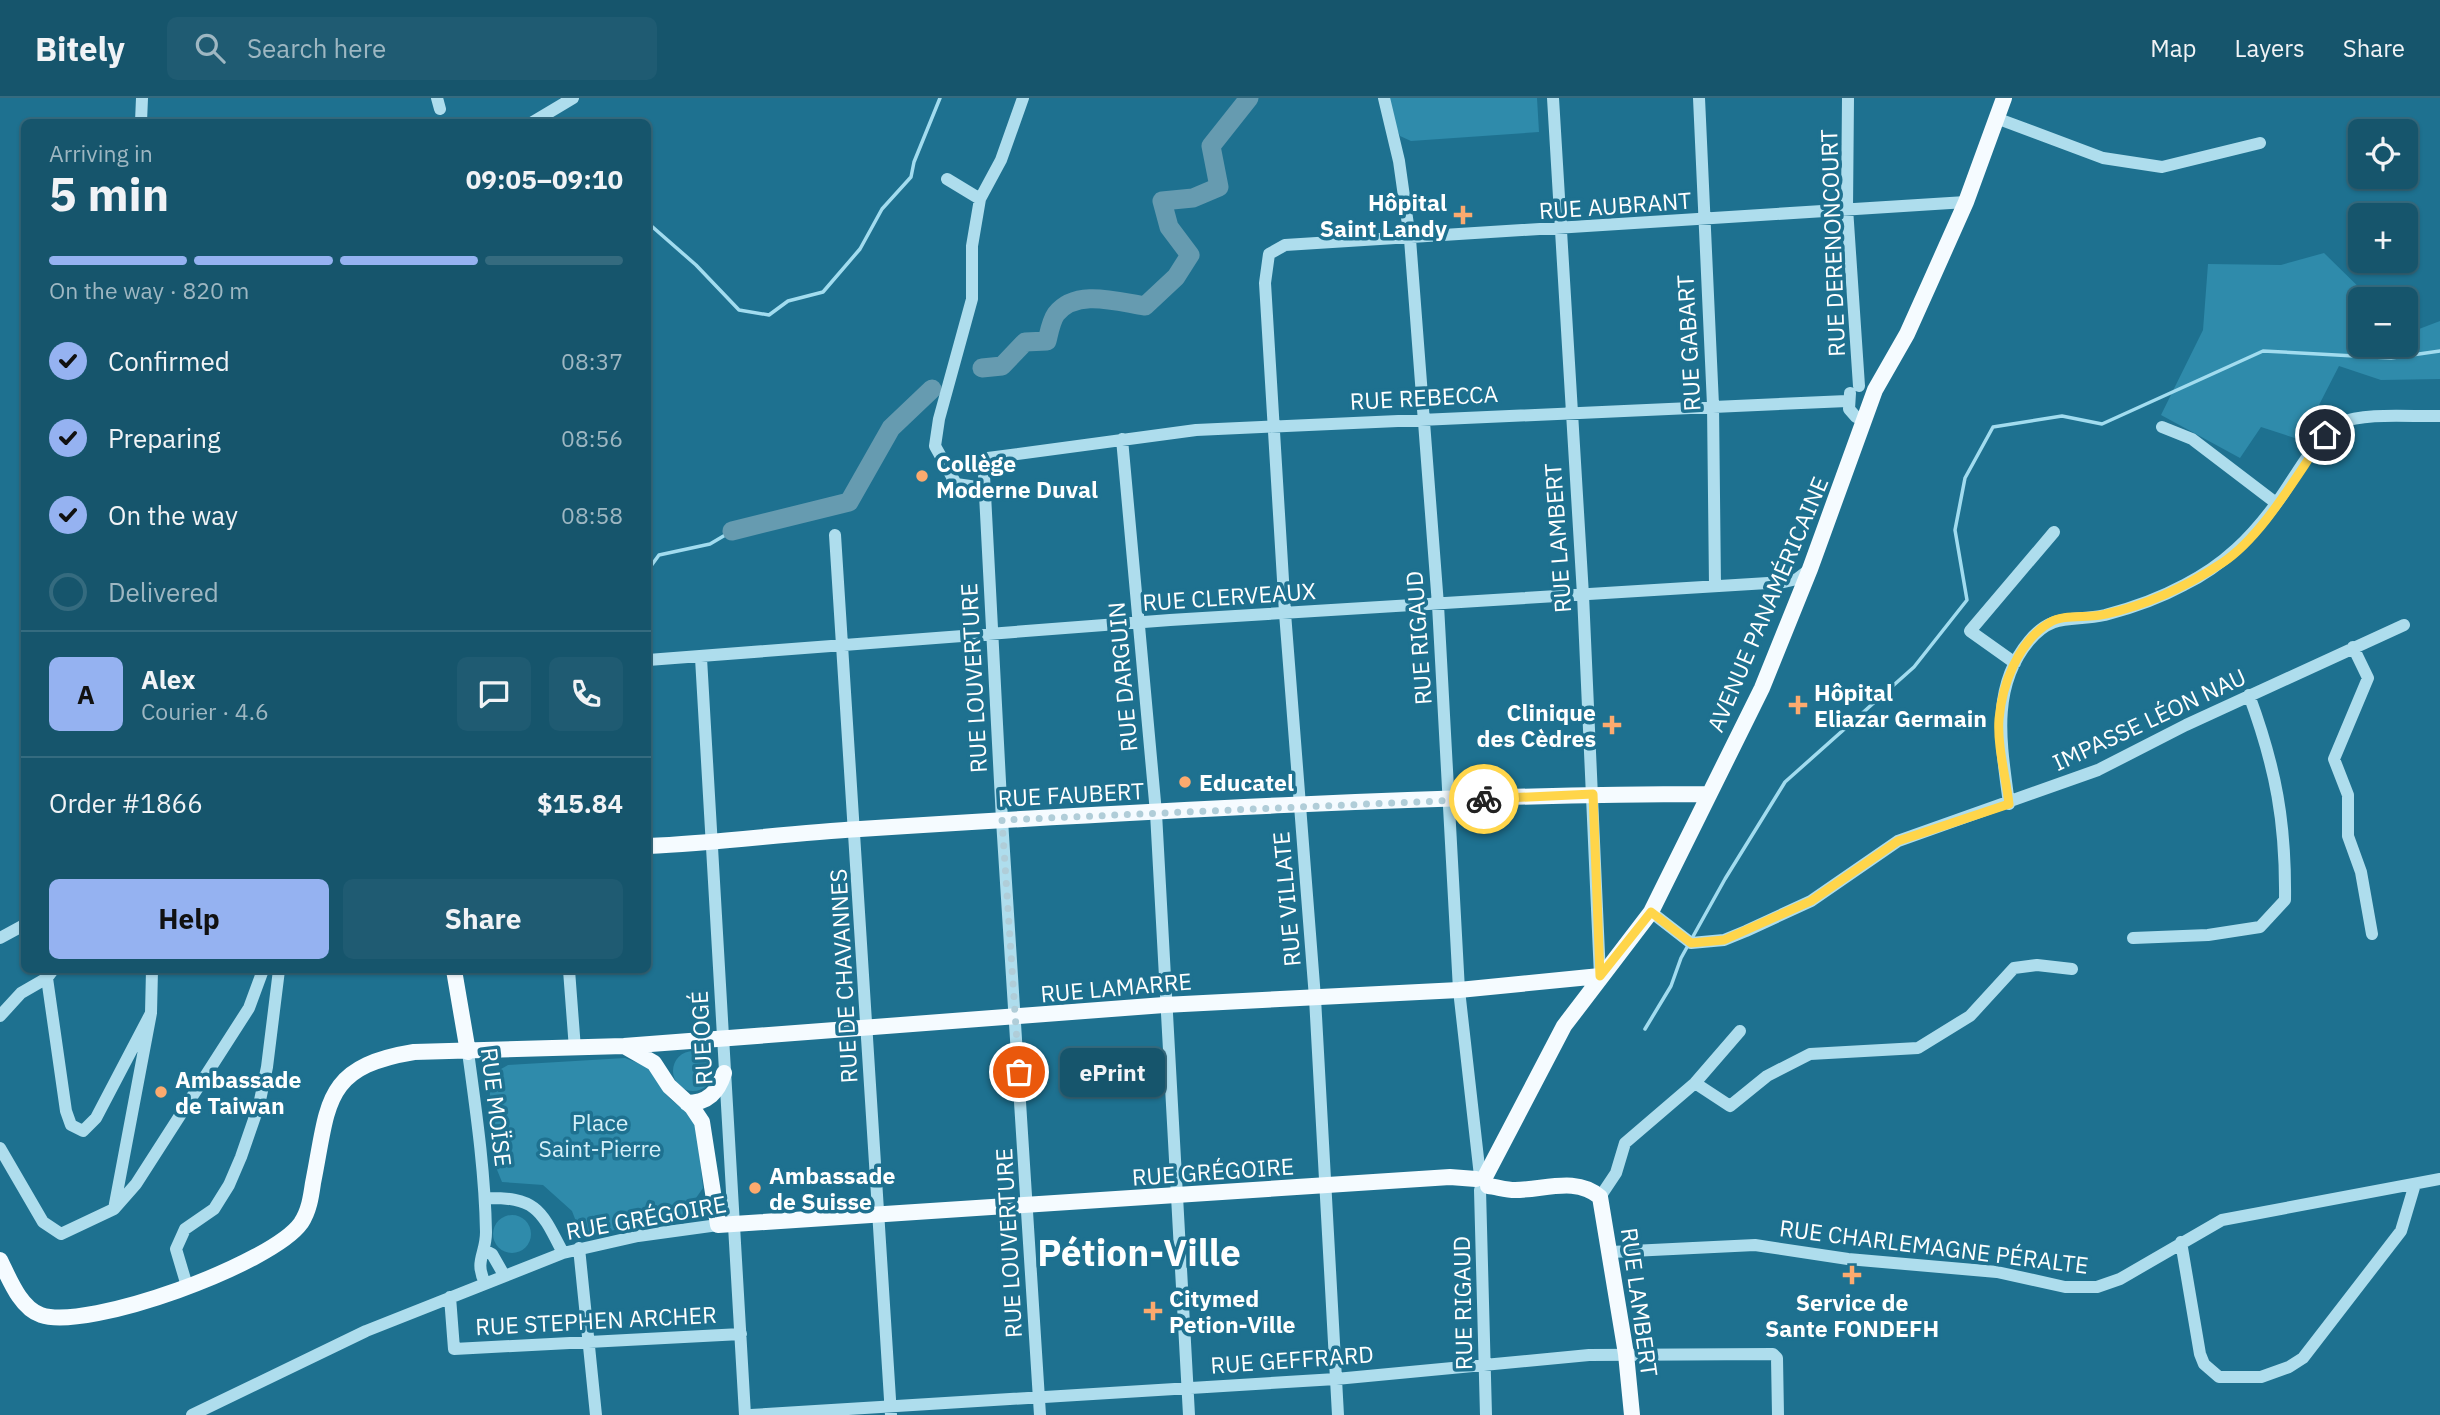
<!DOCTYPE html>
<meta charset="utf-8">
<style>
:root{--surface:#16556c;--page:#1f5b72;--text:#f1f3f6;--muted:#9eb7c2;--line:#356b7f;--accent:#95b2f1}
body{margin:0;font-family:"IBM Plex Sans",sans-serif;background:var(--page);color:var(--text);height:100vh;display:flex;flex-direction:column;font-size:26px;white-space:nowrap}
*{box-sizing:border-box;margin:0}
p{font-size:23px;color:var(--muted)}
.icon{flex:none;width:38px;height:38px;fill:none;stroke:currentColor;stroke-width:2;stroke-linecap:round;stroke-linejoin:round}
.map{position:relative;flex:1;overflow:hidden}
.details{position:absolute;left:21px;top:21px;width:630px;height:854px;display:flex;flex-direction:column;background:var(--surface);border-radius:10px;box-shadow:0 2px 5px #0004,0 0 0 2px var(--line)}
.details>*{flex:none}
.fabs{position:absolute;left:2348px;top:21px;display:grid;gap:14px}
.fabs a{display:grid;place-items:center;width:70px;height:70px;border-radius:10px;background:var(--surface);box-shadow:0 2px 5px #0004,0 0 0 2px var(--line);font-size:35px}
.pin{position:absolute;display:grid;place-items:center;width:60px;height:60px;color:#fff;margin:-30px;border:4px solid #fff;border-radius:50%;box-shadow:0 2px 7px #0007}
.courier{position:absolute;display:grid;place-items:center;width:70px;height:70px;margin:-35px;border:5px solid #ffd54a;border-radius:50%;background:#fff;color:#222;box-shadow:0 2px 9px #0007}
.bubble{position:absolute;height:49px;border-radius:10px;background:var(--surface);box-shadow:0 2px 5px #0004,0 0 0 2px var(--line);font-size:23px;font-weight:800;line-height:49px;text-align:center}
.overview em{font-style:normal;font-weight:800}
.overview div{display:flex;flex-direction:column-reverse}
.overview{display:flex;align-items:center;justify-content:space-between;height:119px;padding:0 28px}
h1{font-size:46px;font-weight:800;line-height:52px}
.bar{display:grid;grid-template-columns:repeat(4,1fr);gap:10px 7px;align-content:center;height:84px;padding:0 28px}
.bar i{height:9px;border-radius:5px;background:var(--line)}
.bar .current{background:var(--accent)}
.bar p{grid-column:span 4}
.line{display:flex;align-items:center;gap:18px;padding:0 28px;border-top:2px solid var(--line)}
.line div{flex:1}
.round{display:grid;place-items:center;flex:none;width:74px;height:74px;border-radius:10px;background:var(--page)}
ol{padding:0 28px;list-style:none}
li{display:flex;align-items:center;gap:21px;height:77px}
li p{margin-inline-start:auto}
li .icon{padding:7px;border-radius:50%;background:var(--accent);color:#111;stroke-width:4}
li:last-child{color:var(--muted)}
li i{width:38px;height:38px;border:4px solid var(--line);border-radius:50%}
.action{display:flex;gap:14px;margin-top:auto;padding:14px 28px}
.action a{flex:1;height:80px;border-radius:10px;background:var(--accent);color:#111;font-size:28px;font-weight:800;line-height:80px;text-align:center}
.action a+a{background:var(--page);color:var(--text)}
header{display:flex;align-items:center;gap:42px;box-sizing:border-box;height:98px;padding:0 35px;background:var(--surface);border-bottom:2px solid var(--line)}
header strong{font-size:33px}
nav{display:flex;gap:38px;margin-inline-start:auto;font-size:24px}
.search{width:490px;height:63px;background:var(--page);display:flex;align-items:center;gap:18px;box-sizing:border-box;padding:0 24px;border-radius:10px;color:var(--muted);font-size:26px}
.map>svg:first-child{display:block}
.green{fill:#2f8bab}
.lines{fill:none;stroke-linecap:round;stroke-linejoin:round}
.stream{stroke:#a2dcef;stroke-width:3.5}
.river{stroke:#669bb0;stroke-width:19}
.minor{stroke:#aedded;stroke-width:12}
.major{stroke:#f5fbff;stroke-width:16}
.done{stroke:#b0cdd8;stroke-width:7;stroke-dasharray:0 12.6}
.route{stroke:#ffd54a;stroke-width:9}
.poi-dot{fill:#fcaa6e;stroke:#1e7190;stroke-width:2.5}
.labels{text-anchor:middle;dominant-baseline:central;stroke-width:7;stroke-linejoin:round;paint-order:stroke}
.poi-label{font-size:23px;font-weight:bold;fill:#fff;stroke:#1e7190;text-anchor:start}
.street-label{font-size:23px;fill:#fff;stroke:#1e7190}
.park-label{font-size:23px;fill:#d4f0f9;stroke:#1e7190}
.town-label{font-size:37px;font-weight:bold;fill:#fff;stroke:#1e7190}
</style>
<header>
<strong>Bitely</strong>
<div class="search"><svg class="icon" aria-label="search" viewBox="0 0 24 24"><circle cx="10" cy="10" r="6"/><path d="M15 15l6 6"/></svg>Search here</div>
<nav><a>Map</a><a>Layers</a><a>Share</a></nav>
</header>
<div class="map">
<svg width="2440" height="1317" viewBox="0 0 2440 1317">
<rect width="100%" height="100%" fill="#1e7190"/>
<!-- green -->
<path class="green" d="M 1389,0 L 1537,0 L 1539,34 L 1411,43 L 1400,38 L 1390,15 Z
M 2324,155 L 2371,201 L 2361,201 L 2361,247 L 2406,247 L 2406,224 L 2419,231 L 2440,223 L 2440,281 L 2381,282 L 2339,268 L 2301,342 L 2261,329 L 2240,360 L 2161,317 L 2203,232 L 2208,166 L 2281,167 Z
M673 973a20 20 0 1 1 40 0a20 20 0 1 1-40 0Z
M 625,960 L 651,970 C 660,991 669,1004 690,1014 L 697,1033 L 703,1090 L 684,1117 L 582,1139 L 572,1113 L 543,1087 L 502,1084 L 493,1062 L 489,978 L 508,967 Z
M493 1136a19 19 0 1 1 38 0a19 19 0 1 1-38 0Z"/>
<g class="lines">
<!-- stream -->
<path class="stream" d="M 648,125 L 696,167 L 739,212 L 769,217 L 788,203 L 823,194 L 860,151 L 882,111 L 911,79 L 914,64 L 940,0
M 648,472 L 659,457 L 710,446 L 732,433
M 1645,931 L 1671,888 L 1681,860 L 1725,781 L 1785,684 L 1914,569 L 1967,502 L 1955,432 L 1965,380 L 1993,329 L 2062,318 L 2102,326 L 2263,253 L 2391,260 L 2440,253"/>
<!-- river -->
<path class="river" d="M 982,270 L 1002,268 L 1025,244 L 1047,243 C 1049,235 1051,223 1056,216 C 1076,190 1118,204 1145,208 L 1176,179 L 1190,157 L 1169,129 L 1162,103 L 1193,100 L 1219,89 L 1211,48 L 1249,0
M 732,433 L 849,404 L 891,330 L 932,291"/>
<!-- minor -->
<path class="minor" d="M 437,0 L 440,11
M 1384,0 L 1399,63 L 1410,141 L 1438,507 L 1459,892 L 1480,1078
M 1553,0 L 1583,497 L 1600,878
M 1699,0 L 1713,307 L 1715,488
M 1848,0 L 1847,110 L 1859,288
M 1996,20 L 2103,60 L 2162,69 L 2260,45
M 141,24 L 142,0
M 533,24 L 573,0
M 947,81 L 980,101
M 1850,295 L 1849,311 L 1856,319 L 1863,321
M 2162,329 L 2192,341 L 2276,405
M 1122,341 L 1156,715 L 1189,1317
M 984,390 L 956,386 L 935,348 L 939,321 L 972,201 L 972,148 L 980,101 L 1001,62 L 1023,0
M 835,437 L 891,1317
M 2353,549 L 2368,580 L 2334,661 L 2348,697 L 2348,738 L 2361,774 L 2372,836
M 701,560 L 745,1317
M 648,562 L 1170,522 L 1784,484 L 1797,481 L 1810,471
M 2015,565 L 1970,533 L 2054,434
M 2009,706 C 2002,650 1989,591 2029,543 C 2053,514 2072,524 2105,517 C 2132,510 2160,500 2184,487 C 2224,467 2252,439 2278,403 C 2293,383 2318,335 2340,325 C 2365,314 2412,319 2440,318
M 1651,814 L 1691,845 L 1724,842 L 1746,833 L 1811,803 L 1898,743 L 2098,672 L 2186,627 L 2404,527
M 0,840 L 24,827
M 2133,840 L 2208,837 L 2260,829 L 2285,802 C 2286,725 2276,670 2249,597
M 569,872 L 575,951
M 47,880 L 66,1013 L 71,1027 L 83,1033 L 96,1020 L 151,915
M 0,918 L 21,895 L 47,880 L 53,872
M 468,954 C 476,1013 485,1074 486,1134 C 486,1157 474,1162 485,1185
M 1695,985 L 1730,1008 L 1767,978 L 1810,956 L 1918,950 L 1970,918 L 2014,870 L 2037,867 L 2072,871
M 0,1050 L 43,1124 L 61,1136 L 114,1111 L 136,1086 L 249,910 L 263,872
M 1480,1092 L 1486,1317
M 1600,1099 L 1616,1075 L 1625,1045 L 1695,985 L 1740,933
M 485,1100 C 537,1099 541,1112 563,1155
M 114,1111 L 151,915 L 152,872
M 2181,1144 L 2200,1256 L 2204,1266 L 2219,1279 L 2261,1279 L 2289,1269 L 2303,1260 L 2401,1133 L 2415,1086
M 579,1150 L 596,1317
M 486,1153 L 492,1156 L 504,1177
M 1611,1154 L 1755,1147 L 1848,1161 L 1997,1174 L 2065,1189 L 2097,1189 L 2120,1181 L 2222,1122 L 2440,1081
M 187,1188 L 176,1151 L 185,1131 L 214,1111 L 229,1087 L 241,1059 L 259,1007 L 267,969 L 279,872
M 450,1199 L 454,1251 L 741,1236
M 192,1317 L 366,1233 L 563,1155 L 638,1138 L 718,1127
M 751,1317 L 1336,1281 L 1589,1257 L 1773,1256 L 1777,1260 L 1778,1317
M 1040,1317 L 1002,722 L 984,377 L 988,360 L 1196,332 L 1847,303
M 1338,1317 L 1315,900 L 1285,515 L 1265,185 L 1269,156 L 1285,147 L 1966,104"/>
<!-- major -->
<path class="major" d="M 648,748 C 719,745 789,735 860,731 C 1142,713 1425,697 1708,696
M 454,872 L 468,954
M 626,949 L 654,965 L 669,988 L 692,1009 L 702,1024 L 718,1127 L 1450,1079 L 1476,1081
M 687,1005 C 708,1005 718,994 724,975
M 1485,1079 L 1564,928 L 1651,814 L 1762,590 L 1810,471 L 1875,292 L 1907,236 L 1929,187 L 1966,104 L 2004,0
M 1488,1088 C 1497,1089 1506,1092 1515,1092 C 1544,1092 1576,1078 1600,1099 L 1626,1256 L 1632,1317
M 0,1162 C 9,1180 20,1210 41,1217 C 88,1233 272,1166 301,1125 C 309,1113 311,1099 313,1085 C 329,1006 322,969 414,954 L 624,948 L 1164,907 L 1459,892 L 1600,878"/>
</g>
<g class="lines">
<!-- done -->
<path class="done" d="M 1019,974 L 1002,722 L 1484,701"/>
<!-- route -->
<path class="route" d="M 1484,701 L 1593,696 L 1600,878 L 1651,814 L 1691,845 L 1724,842 L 1811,803 L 1898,743 L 2009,706 C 2006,679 1997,648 1999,621 C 2002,587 2018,544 2049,525 C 2064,515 2089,521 2106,516 C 2147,507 2187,488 2222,465 C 2263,438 2297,376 2325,337"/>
</g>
<!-- markers -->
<g class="poi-dot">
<path d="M1459.5 106.5h7v7h7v7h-7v7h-7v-7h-7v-7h7z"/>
<circle cx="922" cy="378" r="7"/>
<path d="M1794.5 596.5h7v7h7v7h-7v7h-7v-7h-7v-7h7z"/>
<path d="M1608.5 616.5h7v7h7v7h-7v7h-7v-7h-7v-7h7z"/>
<circle cx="1185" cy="684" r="7"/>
<circle cx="161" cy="994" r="7"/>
<circle cx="755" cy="1090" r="7"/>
<path d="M1848.5 1166.5h7v7h7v7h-7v7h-7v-7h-7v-7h7z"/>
<path d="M1149.5 1202.5h7v7h7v7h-7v7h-7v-7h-7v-7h7z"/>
</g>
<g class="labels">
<!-- poi labels -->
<g class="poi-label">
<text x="1447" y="104" text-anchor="end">Hôpital<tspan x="1447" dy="26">Saint Landy</tspan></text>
<text x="936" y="365">Collège<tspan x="936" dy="26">Moderne Duval</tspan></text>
<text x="1814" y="594">Hôpital<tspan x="1814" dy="26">Eliazar Germain</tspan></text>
<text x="1596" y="614" text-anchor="end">Clinique<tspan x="1596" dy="26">des Cèdres</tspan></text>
<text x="1199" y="684">Educatel</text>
<text x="175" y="981">Ambassade<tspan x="175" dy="26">de Taiwan</tspan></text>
<text x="769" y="1077">Ambassade<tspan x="769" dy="26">de Suisse</tspan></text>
<text x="1169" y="1200">Citymed<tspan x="1169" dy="26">Petion-Ville</tspan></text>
<text x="1852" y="1204" text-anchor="middle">Service de<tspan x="1852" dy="26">Sante FONDEFH</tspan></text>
</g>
<!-- street labels -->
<g class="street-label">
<text transform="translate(1615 107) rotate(-4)">RUE AUBRANT</text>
<text transform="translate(1832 145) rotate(-92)">RUE DERENONCOURT</text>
<text transform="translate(1688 245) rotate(-93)">RUE GABART</text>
<text transform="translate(1424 299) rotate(-3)">RUE REBECCA</text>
<text transform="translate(1557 440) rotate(-94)">RUE LAMBERT</text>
<text transform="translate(1229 498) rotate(-4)">RUE CLERVEAUX</text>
<text transform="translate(1767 506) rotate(-67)">AVENUE PANAMÉRICAINE</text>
<text transform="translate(1418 540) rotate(-94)">RUE RIGAUD</text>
<text transform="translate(1122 579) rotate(-95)">RUE DARGUIN</text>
<text transform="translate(973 580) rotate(-93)">RUE LOUVERTURE</text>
<text transform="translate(2149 621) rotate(-25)">IMPASSE LÉON NAU</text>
<text transform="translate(1071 696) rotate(-3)">RUE FAUBERT</text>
<text transform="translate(1286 801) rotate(-95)">RUE VILLATE</text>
<text transform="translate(843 878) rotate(-93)">RUE DE CHAVANNES</text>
<text transform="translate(1116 889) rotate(-5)">RUE LAMARRE</text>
<text transform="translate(701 940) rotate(-93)">RUE OGÉ</text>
<text transform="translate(497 1009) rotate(83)">RUE MOÏSE</text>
<text transform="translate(1213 1073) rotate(-4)">RUE GRÉGOIRE</text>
<text transform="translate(646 1119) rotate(-10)">RUE GRÉGOIRE</text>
<text transform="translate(1008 1145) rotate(-93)">RUE LOUVERTURE</text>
<text transform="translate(1934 1148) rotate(7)">RUE CHARLEMAGNE PÉRALTE</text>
<text transform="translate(1640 1204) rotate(82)">RUE LAMBERT</text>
<text transform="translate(1462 1205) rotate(-91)">RUE RIGAUD</text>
<text transform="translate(596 1222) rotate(-3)">RUE STEPHEN ARCHER</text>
<text transform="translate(1292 1261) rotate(-4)">RUE GEFFRARD</text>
</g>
<!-- park labels -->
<g class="park-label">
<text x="600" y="1024">Place<tspan x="600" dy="26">Saint-Pierre</tspan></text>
</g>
<!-- town labels -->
<g class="town-label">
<text x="1139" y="1154">Pétion-Ville</text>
</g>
</g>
</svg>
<div class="fabs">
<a><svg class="icon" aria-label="locate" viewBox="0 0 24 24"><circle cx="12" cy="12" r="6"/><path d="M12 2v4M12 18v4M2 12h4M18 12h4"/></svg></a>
<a>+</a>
<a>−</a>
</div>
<div class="pin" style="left:1019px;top:974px;background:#ea580c"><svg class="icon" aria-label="bag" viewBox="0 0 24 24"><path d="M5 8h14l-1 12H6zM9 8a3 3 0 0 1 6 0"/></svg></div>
<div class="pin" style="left:2325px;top:337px;background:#1f2937"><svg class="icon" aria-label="home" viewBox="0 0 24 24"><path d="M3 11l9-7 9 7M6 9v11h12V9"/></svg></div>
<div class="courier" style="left:1484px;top:701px"><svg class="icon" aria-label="bike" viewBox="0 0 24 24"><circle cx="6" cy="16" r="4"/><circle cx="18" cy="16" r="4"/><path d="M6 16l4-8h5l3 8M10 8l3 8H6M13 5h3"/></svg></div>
<div class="bubble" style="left:1060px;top:950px;width:105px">ePrint</div>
<section class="details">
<div class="overview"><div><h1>5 min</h1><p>Arriving in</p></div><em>09:05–09:10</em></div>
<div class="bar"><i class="current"></i><i class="current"></i><i class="current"></i><i></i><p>On the way · 820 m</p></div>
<ol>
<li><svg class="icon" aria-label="check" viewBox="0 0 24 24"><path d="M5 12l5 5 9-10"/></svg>Confirmed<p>08:37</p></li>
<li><svg class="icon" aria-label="check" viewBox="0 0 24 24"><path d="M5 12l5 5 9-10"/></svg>Preparing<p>08:56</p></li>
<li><svg class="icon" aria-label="check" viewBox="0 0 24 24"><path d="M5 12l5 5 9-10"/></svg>On the way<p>08:58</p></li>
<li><i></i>Delivered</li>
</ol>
<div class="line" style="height:126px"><b class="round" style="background:var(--accent);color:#111">A</b><div><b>Alex</b><p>Courier · 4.6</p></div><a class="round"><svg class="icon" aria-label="chat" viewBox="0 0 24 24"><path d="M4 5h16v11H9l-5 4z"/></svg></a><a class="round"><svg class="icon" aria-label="phone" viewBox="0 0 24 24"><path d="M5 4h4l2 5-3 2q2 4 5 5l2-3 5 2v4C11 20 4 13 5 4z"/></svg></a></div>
<div class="line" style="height:91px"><div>Order #1866</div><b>$15.84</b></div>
<div class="action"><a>Help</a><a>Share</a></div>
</section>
</div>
